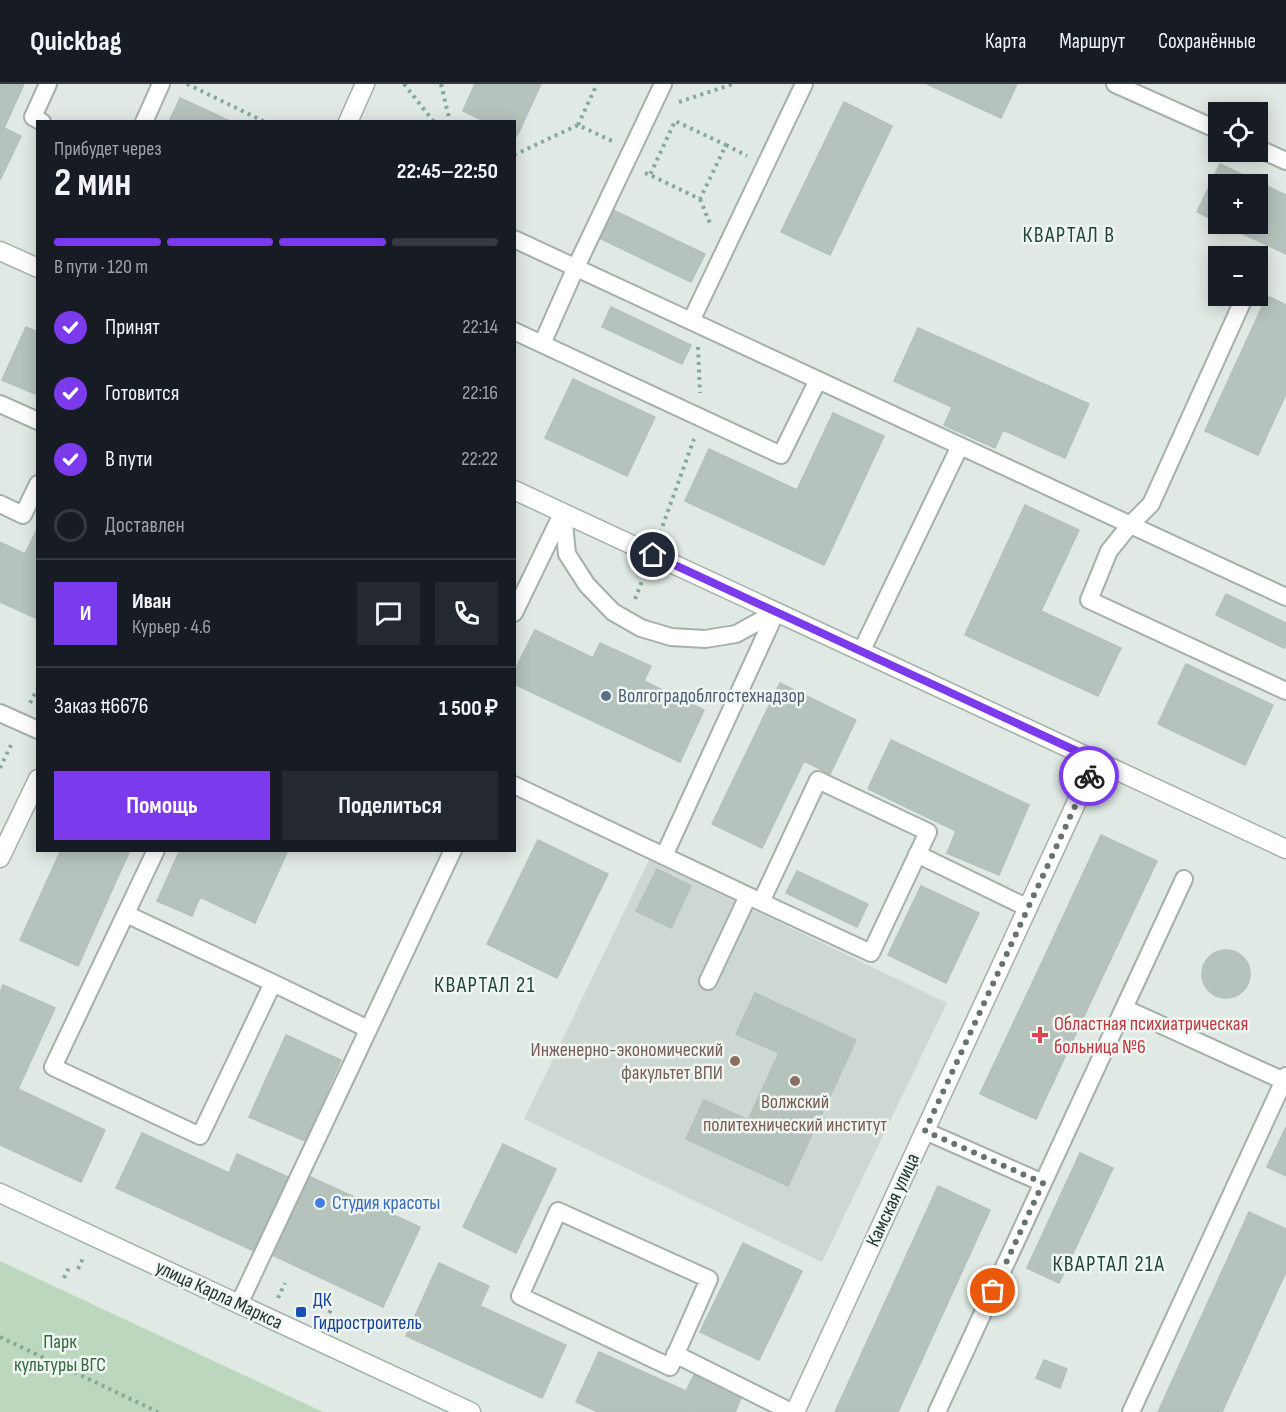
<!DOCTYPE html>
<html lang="ru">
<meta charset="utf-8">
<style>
:root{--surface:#171b24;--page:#242831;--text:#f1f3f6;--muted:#9ea1a6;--line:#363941;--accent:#7c3aed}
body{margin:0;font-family:"Sofia Sans Condensed",sans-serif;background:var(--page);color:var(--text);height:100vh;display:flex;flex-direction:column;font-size:22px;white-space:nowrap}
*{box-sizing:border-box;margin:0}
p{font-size:20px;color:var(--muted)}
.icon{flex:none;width:33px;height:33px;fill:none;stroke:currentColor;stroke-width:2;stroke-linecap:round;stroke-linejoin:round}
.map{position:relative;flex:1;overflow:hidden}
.panel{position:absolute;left:36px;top:36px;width:480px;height:732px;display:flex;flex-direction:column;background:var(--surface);border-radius:0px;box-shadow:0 3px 15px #0003}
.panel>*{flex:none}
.fabs{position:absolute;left:1208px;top:18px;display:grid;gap:12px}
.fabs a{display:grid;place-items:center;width:60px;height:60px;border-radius:0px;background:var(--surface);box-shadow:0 3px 15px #0003;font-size:30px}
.pin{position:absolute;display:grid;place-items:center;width:51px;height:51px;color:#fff;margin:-26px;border:3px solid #fff;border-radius:50%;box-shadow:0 2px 6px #0007}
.courier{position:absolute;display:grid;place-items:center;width:60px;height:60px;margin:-30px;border:4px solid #7c3aed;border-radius:50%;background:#fff;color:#222;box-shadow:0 2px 8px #0007}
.head em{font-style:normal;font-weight:700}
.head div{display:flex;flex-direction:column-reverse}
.head{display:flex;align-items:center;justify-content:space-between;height:102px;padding:0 18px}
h1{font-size:39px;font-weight:700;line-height:45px}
.bar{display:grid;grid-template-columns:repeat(4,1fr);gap:9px 6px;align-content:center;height:72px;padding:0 18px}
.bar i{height:8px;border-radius:4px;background:var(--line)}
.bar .on{background:var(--accent)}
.bar p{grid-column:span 4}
.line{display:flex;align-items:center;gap:15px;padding:0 18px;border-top:2px solid var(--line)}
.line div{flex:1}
.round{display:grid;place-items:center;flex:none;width:63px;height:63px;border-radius:0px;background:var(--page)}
ol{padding:0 18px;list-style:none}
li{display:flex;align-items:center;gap:18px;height:66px}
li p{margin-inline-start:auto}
li .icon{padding:6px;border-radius:50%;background:var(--accent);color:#fff;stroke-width:4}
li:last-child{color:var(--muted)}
li i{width:33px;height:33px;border:3px solid var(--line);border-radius:50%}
.primary-button{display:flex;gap:12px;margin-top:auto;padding:12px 18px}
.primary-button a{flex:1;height:69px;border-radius:0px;background:var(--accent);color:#fff;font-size:24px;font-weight:700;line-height:69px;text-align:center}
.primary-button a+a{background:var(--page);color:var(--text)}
header{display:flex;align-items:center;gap:36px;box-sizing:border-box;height:84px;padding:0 30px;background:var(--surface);border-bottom:2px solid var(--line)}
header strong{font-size:28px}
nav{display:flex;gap:33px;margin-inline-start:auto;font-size:21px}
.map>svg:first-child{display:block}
.built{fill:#ced8d2}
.green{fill:#bbd8be}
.building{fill:#b6c3bc;stroke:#b3c1b9;stroke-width:1.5}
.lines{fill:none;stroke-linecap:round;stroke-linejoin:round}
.lane-casing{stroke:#a4b0a9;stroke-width:20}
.street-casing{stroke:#a4b0a9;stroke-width:21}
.secondary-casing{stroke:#a0b3a9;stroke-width:21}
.path{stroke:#84a997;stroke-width:4;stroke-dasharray:3 4.5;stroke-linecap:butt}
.lane{stroke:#fff;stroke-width:16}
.street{stroke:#fff;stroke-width:18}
.secondary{stroke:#fff;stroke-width:18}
.done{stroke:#65756d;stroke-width:6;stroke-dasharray:0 10.8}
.route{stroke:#7c3aed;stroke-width:8}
.service-dot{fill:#5c6f8a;stroke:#f0f6f2;stroke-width:2}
.health-dot{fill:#e0444e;stroke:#f0f6f2;stroke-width:2}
.education-dot{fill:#8d6e63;stroke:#f0f6f2;stroke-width:2}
.shop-dot{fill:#3f7fe0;stroke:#f0f6f2;stroke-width:2}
.transit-dot{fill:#1a4fb4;stroke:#f0f6f2;stroke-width:2}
.labels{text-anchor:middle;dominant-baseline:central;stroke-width:5;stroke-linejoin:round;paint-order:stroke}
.service-label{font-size:20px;fill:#4e5e75;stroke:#f0f6f2;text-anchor:start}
.health-label{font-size:20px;fill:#be3a42;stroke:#f0f6f2;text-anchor:start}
.education-label{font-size:20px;fill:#785e54;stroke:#f0f6f2;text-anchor:end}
.street-label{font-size:20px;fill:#23372e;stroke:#f0f6f2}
.shop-label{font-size:20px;fill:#366cbe;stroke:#f0f6f2;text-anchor:start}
.transit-label{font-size:20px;fill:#164399;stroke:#f0f6f2;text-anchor:start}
.park-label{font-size:20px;fill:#32693e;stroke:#f0f6f2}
.quarter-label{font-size:22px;letter-spacing:1.5px;fill:#214637;stroke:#f0f6f2}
</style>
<header>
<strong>Quickbag</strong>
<nav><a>Карта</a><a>Маршрут</a><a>Сохранённые</a></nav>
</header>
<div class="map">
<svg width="1286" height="1328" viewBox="0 0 1286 1328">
<rect width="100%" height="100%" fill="#e0e9e3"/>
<!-- built -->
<path class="built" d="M 649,776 L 947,919 L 822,1178 L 524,1035 Z"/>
<!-- green -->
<path class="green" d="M 0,1177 L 323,1328 L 0,1328 Z"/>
<!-- building -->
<path class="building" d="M 0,0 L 24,0 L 4,44 L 21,52 L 0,96 Z
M 475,0 L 541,0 L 517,52 L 514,51 L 514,38 L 486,38 L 463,27 Z
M 927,0 L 1017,0 L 1001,34 Z
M 180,14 L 232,38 L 169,38 Z
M 844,18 L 892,42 L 830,171 L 781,148 Z
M 1220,80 L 1286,111 L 1286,170 L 1222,140 L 1257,140 L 1257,100 L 1218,100 L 1218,138 L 1197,128 Z
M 611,125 L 705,170 L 691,198 L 597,153 Z
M 1267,212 L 1286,221 L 1286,310 L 1258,371 L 1205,347 Z
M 611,223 L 691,261 L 682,280 L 602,243 Z
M 26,243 L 38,248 L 38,311 L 2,296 Z
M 918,244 L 1089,320 L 1065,374 L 1003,346 L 995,364 L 944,341 L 952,323 L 894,297 Z
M 573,295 L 655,333 L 627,392 L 545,354 Z
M 833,329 L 884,352 L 824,481 L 685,417 L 709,365 L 797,406 Z
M 1025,421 L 1079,446 L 1041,527 L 1121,564 L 1098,612 L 965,551 Z
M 38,443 L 38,535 L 0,518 L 0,458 L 25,470 Z
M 1226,510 L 1286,539 L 1286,560 L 1284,564 L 1216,531 Z
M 535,546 L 593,574 L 600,559 L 651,582 L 644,597 L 704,626 L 680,678 L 514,600 L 514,588 Z
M 1186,580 L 1273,621 L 1245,681 L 1158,640 Z
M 780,599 L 856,636 L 830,690 L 804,677 L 762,764 L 712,740 Z
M 891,656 L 1029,721 L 956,747 L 868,705 Z
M 1029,721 L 999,791 L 947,769 L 956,747 Z
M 1101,751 L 1157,777 L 1099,900 L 1044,874 Z
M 538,756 L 608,790 L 557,894 L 487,860 Z
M 61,766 L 130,766 L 78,882 L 20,856 Z
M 180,766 L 288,766 L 255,839 L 200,813 L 192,832 L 157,817 Z
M 657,785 L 691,802 L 671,844 L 636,827 Z
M 797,787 L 868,820 L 857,843 L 786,809 Z
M 921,802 L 979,829 L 946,899 L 888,871 Z
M1202 890a24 24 0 1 1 48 0a24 24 0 1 1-48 0Z
M 1044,874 L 1099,900 L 1036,1035 L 980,1010 Z
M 3,901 L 55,924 L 18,1005 L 0,1012 L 0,909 Z
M 755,909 L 856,956 L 788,1102 L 686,1055 L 704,1016 L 748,1036 L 779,969 L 736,950 Z
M 286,951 L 341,976 L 305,1057 L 249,1033 Z
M 18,1005 L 105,1046 L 81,1098 L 0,1061 L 0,1012 Z
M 1286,1043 L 1286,1092 L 1267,1083 Z
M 142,1049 L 229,1089 L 237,1070 L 288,1093 L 254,1167 L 116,1104 Z
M 503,1060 L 556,1085 L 516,1169 L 463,1143 Z
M 1080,1069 L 1113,1084 L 1059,1199 L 1027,1184 Z
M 306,1091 L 420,1143 L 383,1223 L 270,1170 Z
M 938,1102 L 990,1126 L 898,1328 L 835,1328 Z
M 1249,1128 L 1286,1145 L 1286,1188 L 1222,1328 L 1158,1328 Z
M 743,1159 L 802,1187 L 759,1276 L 700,1248 Z
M 439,1179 L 489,1202 L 480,1222 L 566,1261 L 542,1314 L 406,1252 Z
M 599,1268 L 686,1307 L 694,1328 L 598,1328 L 576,1318 Z
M 1044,1276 L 1067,1285 L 1060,1304 L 1036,1294 Z
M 694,1291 L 742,1312 L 735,1328 L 694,1328 L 686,1307 Z"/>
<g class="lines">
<!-- lane casing -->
<g class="lane-casing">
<path id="lane" d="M 1115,0 L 1218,46
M 42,38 L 33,33 L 48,0
M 144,38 L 161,0
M 1257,64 L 1286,77
M 514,155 L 1286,513
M 1245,212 L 1151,420 L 1130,441 L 1109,467 L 1089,516 L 1286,607
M 691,237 L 804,0
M 514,247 L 781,371 L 818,296
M 542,260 L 576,183 L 663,0
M 0,320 L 38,337
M 0,420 L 23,431 L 38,400
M 563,429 L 567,470 L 587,501 L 613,528 L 641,544 L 671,553 L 705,555 L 736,550 L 776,528
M 514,529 L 562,430
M 861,568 L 960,362
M 0,629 L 38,646
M 818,696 L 928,748 L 871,869 L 761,818 Z
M 514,701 L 761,818
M 917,770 L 1028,824
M 664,772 L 776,528
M 1184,795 L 1124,924 L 1284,997
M 126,830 L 273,899 L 200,1052 L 53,983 L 156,766
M 708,897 L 748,812
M 273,899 L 368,945
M 925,1047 L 1043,1099
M 558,1127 L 709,1195 L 670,1283 L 520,1212 Z
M 239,1220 L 453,766
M 675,1270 L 791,1328
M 937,1328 L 1124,924
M 1131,1328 L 1286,992"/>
</g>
<!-- street casing -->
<g class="street-casing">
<path id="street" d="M 348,38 L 365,0
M 0,167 L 38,184
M 514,406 L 1286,765
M 0,774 L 38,695
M 795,1328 L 1096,676"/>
</g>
<!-- secondary casing -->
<g class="secondary-casing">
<path id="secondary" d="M 0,1109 L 471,1328"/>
</g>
<!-- path -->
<path class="path" d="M 187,0 L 265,38
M 404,0 L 434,38
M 441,0 L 450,38
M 679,18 L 733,0
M 578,41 L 597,0
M 726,61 L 747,72
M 514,71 L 578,41 L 612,57
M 645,89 L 650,91 L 700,115 L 726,61 L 675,37 L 650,91
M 700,115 L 711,142
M 698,263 L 700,309
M 660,449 L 694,355
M 635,515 L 644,492
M 30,619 L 38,604
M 0,684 L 12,659
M 78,1185 L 84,1172
M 64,1194 L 70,1181
M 278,1214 L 285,1199
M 326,1236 L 333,1221
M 0,1253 L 158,1328"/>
<!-- lane -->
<use href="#lane" class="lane"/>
<!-- street -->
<use href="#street" class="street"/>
<!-- secondary -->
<use href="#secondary" class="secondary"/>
</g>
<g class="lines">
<!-- done -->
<path class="done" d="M 993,1207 L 1043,1099 L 925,1047 L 1089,692"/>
<!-- route -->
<path class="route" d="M 653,471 L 1096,676 L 1089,692"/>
</g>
<!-- markers -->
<circle class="service-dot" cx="606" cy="612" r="6"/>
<path class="health-dot" d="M1037 942h6v6h6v6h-6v6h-6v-6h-6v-6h6z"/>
<g class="education-dot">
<circle cx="735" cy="977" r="6"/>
<circle cx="795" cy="997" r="6"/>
</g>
<circle class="shop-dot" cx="320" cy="1119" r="6"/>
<rect class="transit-dot" x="295" y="1222" width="12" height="12" rx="3"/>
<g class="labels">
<!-- service labels -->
<g class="service-label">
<text x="618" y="612">Волгоградоблгостехнадзор</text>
</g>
<!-- health labels -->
<g class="health-label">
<text x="1054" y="940">Областная психиатрическая<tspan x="1054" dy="23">больница №6</tspan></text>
</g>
<!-- education labels -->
<g class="education-label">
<text x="723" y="966">Инженерно-экономический<tspan x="723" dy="23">факультет ВПИ</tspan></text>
<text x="795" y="1018" text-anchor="middle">Волжский<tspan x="795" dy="23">политехнический институт</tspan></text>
</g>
<!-- street labels -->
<g class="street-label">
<text transform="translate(893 1116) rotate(-65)">Камская улица</text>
<text transform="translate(219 1211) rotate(25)">улица Карла Маркса</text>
</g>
<!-- shop labels -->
<g class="shop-label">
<text x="332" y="1119">Студия красоты</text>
</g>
<!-- transit labels -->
<g class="transit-label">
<text x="313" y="1216">ДК<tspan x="313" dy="23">Гидростроитель</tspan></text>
</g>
<!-- park labels -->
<g class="park-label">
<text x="60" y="1258">Парк<tspan x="60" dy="23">культуры ВГС</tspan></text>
</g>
<!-- quarter labels -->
<g class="quarter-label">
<text x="1069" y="151">КВАРТАЛ В</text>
<text x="485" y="901">КВАРТАЛ 21</text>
<text x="1109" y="1180">КВАРТАЛ 21А</text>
</g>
</g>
</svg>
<div class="fabs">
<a><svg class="icon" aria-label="locate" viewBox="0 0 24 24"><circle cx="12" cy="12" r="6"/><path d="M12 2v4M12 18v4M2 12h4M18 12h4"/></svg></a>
<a>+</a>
<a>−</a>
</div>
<div class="pin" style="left:993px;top:1207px;background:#ea580c"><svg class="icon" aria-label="bag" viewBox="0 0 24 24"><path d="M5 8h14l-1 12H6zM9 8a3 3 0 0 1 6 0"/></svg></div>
<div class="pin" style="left:653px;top:471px;background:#1f2937"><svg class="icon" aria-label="home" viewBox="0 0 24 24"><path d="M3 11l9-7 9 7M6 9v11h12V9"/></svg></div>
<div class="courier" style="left:1089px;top:692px"><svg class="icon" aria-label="bike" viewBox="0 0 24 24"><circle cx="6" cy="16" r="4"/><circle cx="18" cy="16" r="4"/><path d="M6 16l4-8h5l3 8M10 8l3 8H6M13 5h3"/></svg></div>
<section class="panel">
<div class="head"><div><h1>2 мин</h1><p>Прибудет через</p></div><em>22:45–22:50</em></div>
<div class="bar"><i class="on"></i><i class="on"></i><i class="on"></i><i></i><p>В пути · 120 m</p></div>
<ol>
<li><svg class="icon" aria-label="check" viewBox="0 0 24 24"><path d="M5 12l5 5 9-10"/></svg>Принят<p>22:14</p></li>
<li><svg class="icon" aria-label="check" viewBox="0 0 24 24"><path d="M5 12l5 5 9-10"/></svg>Готовится<p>22:16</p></li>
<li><svg class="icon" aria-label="check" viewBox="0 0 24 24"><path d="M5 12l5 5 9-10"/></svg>В пути<p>22:22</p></li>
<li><i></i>Доставлен</li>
</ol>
<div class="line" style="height:108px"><b class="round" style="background:var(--accent);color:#fff">И</b><div><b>Иван</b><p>Курьер · 4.6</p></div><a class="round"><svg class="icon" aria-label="chat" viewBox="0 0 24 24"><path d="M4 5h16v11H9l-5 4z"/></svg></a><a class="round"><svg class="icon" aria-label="phone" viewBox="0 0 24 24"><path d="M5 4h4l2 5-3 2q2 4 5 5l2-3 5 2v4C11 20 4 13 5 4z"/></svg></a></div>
<div class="line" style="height:78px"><div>Заказ #6676</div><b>1 500 ₽</b></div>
<div class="primary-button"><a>Помощь</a><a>Поделиться</a></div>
</section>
</div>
